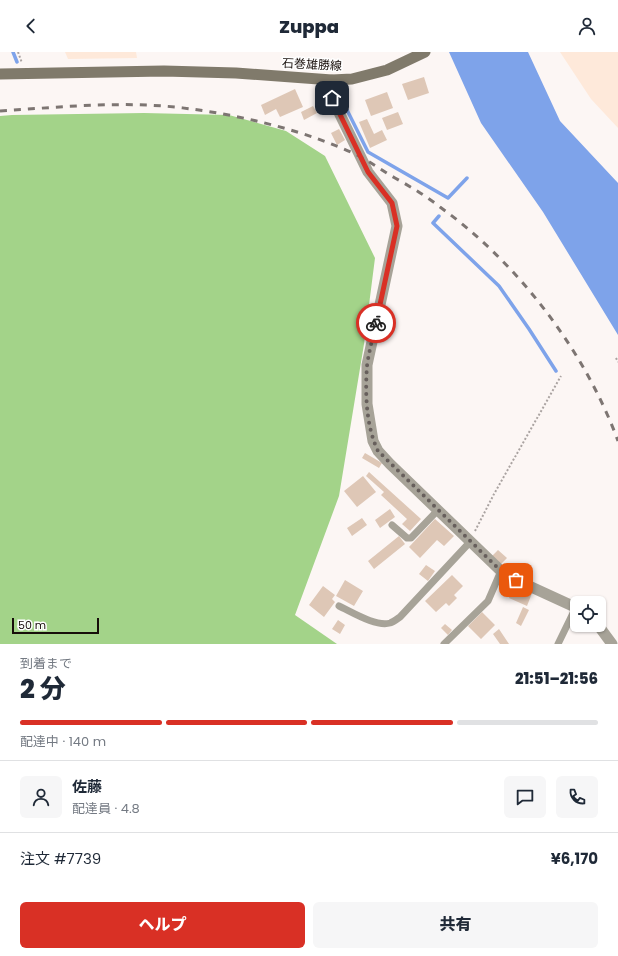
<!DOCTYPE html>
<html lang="ja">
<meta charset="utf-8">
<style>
:root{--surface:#fff;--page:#f6f6f7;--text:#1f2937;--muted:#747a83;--line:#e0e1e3;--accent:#d93025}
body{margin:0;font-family:Poppins,"Noto Sans JP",sans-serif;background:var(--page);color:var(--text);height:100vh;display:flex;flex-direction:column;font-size:15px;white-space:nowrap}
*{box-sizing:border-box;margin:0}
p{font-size:13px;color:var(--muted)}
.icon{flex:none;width:22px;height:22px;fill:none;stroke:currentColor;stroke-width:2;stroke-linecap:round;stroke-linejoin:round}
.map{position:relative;height:592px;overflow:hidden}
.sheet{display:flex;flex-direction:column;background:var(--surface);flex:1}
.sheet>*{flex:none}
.buttons{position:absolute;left:570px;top:544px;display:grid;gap:8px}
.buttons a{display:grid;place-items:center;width:36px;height:36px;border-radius:6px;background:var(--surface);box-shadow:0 1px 3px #0004;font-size:20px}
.scale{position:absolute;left:12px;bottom:10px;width:87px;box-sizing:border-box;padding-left:4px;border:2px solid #170e0a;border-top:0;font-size:11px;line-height:14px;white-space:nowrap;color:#170e0a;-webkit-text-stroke:3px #fff;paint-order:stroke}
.pin{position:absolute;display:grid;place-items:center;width:34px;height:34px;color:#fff;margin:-17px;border-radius:8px;box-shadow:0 2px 6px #0006}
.courier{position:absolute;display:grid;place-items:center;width:40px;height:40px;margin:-20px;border:3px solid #d93025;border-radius:50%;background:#fff;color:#222;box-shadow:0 1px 5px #0007}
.overview em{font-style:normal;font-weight:800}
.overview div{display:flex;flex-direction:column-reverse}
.overview{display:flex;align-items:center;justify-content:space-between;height:68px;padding:0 20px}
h1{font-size:26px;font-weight:800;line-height:30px}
.bar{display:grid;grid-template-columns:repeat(4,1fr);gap:6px 4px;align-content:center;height:48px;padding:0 20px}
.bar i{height:5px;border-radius:3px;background:var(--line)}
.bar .active{background:var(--accent)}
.bar p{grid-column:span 4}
.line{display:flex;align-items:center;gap:10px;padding:0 20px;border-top:1px solid var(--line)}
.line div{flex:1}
.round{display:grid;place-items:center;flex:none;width:42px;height:42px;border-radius:6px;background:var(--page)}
.button{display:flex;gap:8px;margin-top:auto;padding:8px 20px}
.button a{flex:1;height:46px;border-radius:6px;background:var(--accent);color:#fff;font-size:16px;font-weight:800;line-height:46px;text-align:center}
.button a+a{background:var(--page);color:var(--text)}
header{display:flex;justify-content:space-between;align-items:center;height:52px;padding:0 20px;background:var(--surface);font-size:18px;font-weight:800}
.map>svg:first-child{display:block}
.industrial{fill:#fee9da}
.forest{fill:#a3d389}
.water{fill:#7ea3ea}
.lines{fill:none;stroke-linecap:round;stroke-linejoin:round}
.stream{stroke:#7ea3ea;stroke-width:3.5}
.building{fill:#dec7b6}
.path{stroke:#aaa3a1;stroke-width:2;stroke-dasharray:2 2;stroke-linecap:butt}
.service{stroke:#a7a398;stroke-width:7}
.minor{stroke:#a7a398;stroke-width:11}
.secondary{stroke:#807a6b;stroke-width:11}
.rail{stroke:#7d7572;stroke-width:3;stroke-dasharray:7 7;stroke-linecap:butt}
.done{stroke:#675f5c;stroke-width:4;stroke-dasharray:0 7.2}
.route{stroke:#d93025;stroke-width:5}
.labels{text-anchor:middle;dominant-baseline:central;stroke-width:3;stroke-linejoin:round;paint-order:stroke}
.street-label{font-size:12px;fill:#170e0a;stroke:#fff}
</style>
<header><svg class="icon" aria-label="back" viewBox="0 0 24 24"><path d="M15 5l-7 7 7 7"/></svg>Zuppa<svg class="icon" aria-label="person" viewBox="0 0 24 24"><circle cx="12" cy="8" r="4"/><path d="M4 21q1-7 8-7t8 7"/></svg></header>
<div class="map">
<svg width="618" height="592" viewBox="0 0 618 592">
<rect width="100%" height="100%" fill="#fcf6f4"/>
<!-- industrial -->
<path class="industrial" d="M 65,0 L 136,0 L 137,6 L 68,7 Z
M 560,0 L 618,0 L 618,76 L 591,47 Z"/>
<!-- forest -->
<path class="forest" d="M 144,61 L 229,63 L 286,79 L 325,104 L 375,206 L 364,292 L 339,444 L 295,563 L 337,592 L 0,592 L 0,64 L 12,63 Z"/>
<!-- water -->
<path class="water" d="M 449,0 L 528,0 L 560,69 L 618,131 L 618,283 L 543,160 L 481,71 Z"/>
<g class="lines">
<!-- stream -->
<path class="stream" d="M 13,0 L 17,10
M 347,58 L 368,100 L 448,146 L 467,126
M 439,164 L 433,171 L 499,234 L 529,277 L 556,319"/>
</g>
<!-- building -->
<path class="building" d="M 424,25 L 429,41 L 408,48 L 402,32 Z
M 295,37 L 303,55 L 280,65 L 276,57 L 265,63 L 261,53 Z
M 387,40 L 393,56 L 371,64 L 365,48 Z
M 313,54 L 317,61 L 304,68 L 301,60 Z
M 398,60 L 403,72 L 387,78 L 382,66 Z
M 367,67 L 374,82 L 382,78 L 387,88 L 370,96 L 359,70 Z
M 339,77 L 345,88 L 337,93 L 331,81 Z
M 365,401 L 382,411 L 379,416 L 362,406 Z
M 369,420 L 421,467 L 410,479 L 402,472 L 407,467 L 381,443 L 384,440 L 366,424 Z
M 363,424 L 376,440 L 357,455 L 344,439 Z
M 390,457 L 395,465 L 380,476 L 375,468 Z
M 362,466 L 367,473 L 352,484 L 347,476 Z
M 435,467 L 454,484 L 444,494 L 437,488 L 420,506 L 409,495 Z
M 399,484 L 405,492 L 374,517 L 368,509 Z
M 498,498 L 507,506 L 501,512 L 492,504 Z
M 426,513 L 435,519 L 428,529 L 419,522 Z
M 452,523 L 463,534 L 454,543 L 457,546 L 449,554 L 446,551 L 436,560 L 425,549 Z
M 345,528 L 363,539 L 354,554 L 336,544 Z
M 323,534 L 335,543 L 332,547 L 335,550 L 324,565 L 309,553 Z
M 514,534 L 532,541 L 527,554 L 509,546 Z
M 523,555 L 529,558 L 521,574 L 516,571 Z
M 482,560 L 495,573 L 481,587 L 468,574 Z
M 338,568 L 345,573 L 340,582 L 332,577 Z
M 445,572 L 452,578 L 448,583 L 441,576 Z
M 499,577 L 509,592 L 500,592 L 493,582 Z"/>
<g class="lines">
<!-- path -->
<path class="path" d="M 18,0 L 22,11
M 616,306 L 618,310
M 475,479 L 494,442 L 561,324"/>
<!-- service -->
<path class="service" d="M 392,473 L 407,486 L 411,486 L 438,458
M 339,554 C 352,560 376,575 390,571 C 393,570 397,567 400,565 L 470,490
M 444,592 L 488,549 L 501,519
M 558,592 L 576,555"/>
<!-- minor -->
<path class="minor" d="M 332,28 L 332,46 L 368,120 L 392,151 L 397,174 L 367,313 L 367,352 L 373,389 L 378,399 L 390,412 L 501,519 L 516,528 L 577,556
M 598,573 L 612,592"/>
<!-- secondary -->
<path class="secondary" d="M 0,22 L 164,19 L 236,21 L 332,28 L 352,27 L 387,18 L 425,0"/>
<!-- rail -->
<path class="rail" d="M 0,59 C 63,55 128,48 191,57 C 245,64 310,80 359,104 C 372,111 383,119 395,126 C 411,135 426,144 440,155 C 518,211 585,299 618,389"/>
</g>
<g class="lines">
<!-- done -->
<path class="done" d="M 376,271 C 373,285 369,299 367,314 C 365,342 366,374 378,399 L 501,519 L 516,528"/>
<!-- route -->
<path class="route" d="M 332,46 L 368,120 L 392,151 L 397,174 L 376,271"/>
</g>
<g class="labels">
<!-- street labels -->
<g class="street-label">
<text transform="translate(312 12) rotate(3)">石巻雄勝線</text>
</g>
</g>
</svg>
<div class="buttons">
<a><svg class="icon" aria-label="locate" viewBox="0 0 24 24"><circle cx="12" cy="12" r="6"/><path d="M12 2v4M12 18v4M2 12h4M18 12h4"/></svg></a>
</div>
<div class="scale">50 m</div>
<div class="pin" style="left:516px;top:528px;background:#ea580c"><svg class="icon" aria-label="bag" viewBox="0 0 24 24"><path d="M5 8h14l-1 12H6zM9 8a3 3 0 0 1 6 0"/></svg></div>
<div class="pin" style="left:332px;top:46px;background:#1f2937"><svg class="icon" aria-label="home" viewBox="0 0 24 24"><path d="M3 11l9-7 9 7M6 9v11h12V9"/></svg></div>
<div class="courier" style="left:376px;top:271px"><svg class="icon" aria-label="bike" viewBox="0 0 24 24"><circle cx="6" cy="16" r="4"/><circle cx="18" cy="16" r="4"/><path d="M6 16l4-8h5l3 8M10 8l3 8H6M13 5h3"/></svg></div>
</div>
<section class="sheet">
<div class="overview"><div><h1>2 分</h1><p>到着まで</p></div><em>21:51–21:56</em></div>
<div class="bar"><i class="active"></i><i class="active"></i><i class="active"></i><i></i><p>配達中 · 140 m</p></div>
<div class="line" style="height:72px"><a class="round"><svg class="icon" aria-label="person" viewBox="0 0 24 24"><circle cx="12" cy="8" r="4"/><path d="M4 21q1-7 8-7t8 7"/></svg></a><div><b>佐藤</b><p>配達員 · 4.8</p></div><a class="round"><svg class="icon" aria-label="chat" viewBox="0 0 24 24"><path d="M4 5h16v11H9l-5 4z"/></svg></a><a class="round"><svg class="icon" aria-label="phone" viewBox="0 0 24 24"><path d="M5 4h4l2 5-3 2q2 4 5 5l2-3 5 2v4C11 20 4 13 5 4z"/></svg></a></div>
<div class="line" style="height:52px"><div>注文 #7739</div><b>¥6,170</b></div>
<div class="button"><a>ヘルプ</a><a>共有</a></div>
</section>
